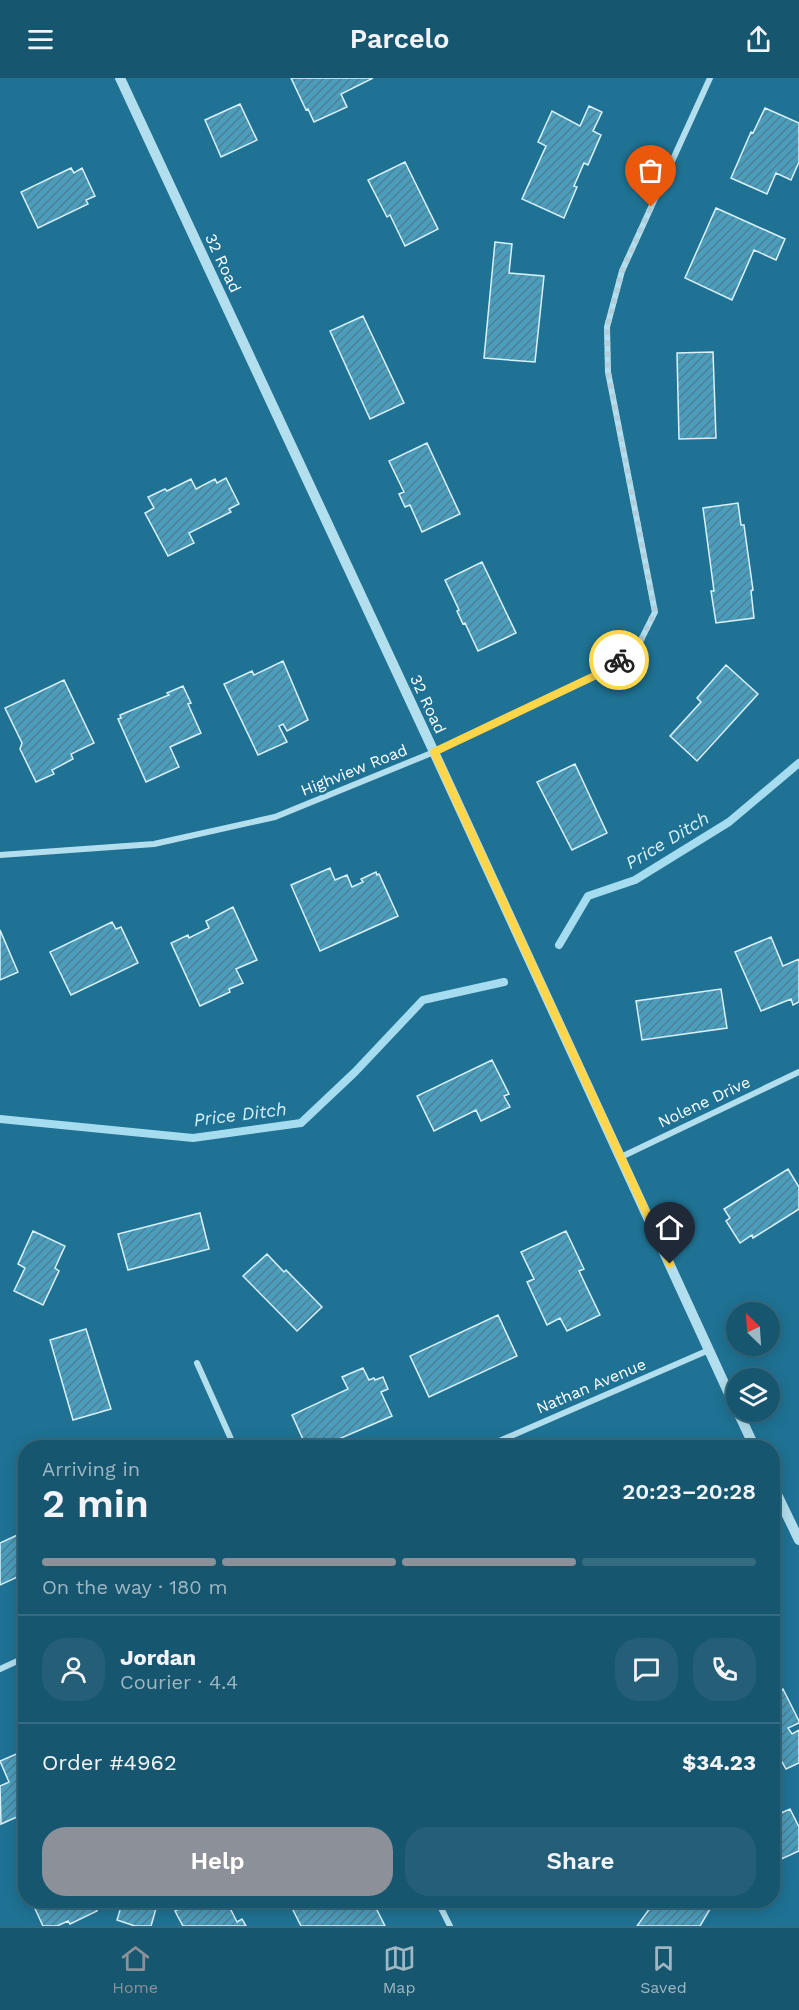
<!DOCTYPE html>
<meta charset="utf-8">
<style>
:root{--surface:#17566f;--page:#245f77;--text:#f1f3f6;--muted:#9eb7c3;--line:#366c82;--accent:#8c9099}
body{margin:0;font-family:"Work Sans",sans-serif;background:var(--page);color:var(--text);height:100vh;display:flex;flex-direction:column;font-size:22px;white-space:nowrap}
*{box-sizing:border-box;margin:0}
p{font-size:20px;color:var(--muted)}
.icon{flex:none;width:33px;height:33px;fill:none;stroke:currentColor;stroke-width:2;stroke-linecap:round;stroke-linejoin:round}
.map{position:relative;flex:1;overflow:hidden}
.sheet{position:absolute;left:18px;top:1362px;width:762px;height:468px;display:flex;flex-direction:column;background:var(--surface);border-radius:24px;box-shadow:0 3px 15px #0003,0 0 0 2px var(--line)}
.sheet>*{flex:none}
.needle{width:39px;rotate:335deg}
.fabs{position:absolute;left:726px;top:1224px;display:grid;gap:12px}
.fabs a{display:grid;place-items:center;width:54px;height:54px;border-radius:50%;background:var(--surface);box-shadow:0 3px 15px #0003,0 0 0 2px var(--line);font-size:30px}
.pin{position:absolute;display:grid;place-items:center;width:51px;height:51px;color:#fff;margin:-62px -26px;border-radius:50% 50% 50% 0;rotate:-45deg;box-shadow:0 0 6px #0007}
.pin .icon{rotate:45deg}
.courier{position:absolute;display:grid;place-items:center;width:60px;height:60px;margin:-30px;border:4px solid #ffd54a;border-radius:50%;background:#fff;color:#222;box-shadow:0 2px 8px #0007}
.summary em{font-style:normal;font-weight:600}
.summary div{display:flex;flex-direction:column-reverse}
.summary{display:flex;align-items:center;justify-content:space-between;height:102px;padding:0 24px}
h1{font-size:39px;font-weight:600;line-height:45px}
.bar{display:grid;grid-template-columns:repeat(4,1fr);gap:9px 6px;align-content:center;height:72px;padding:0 24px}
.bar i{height:8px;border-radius:4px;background:var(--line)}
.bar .active{background:var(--accent)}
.bar p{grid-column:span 4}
.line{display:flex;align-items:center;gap:15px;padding:0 24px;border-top:2px solid var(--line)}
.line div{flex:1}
.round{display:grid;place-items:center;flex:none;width:63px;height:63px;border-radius:24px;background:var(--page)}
.action{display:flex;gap:12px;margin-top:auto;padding:12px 24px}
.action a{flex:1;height:69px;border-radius:24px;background:var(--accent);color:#fff;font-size:24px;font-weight:600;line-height:69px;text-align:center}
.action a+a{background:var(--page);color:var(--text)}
header{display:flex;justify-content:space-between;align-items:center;height:78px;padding:0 24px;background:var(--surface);font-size:27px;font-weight:600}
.menu{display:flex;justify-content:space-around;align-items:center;height:84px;border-top:2px solid var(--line);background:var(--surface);font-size:16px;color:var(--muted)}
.menu a{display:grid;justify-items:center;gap:3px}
.menu .active{color:var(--accent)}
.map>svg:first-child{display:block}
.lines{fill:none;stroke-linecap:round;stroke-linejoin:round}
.stream{stroke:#a6dcef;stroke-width:8}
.building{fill:url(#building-hatch);stroke:#d9f1fa;stroke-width:1.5}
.minor{stroke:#b3deee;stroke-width:6}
.tertiary{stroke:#b3deee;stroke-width:10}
.done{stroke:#b1ceda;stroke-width:6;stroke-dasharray:0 10.8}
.route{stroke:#ffd54a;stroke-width:8}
.labels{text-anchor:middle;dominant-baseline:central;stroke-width:5;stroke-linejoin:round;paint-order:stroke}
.street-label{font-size:16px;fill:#fff;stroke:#1f7294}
.water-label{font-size:18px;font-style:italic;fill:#d5eff8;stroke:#1f7294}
</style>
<header><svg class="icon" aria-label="menu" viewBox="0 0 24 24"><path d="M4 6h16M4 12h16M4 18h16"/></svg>Parcelo<svg class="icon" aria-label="share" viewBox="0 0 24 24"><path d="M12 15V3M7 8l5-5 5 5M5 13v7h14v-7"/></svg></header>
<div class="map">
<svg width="799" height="1848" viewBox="0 0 799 1848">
<defs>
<pattern id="building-hatch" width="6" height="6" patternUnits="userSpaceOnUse" patternTransform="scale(1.5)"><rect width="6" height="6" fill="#4c9dbc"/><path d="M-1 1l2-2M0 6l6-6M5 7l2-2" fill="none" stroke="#4c8195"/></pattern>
</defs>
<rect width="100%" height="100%" fill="#1f7294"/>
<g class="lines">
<!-- stream -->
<path class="stream" d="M 559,867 L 588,818 L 635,802 L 729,744 L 799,685
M 0,1041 L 193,1060 L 301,1045 L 355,994 L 423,922 L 504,904"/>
</g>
<!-- building -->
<path class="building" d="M 291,0 L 373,0 L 341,16 L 347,29 L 314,44 L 308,31 L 306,32 Z
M 240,26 L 257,62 L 221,79 L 205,42 Z
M 589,28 L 602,34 L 593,53 L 601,57 L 588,87 L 584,85 L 574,108 L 577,109 L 564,140 L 522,121 L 546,68 L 538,64 L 552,33 L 580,48 Z
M 765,30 L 799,45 L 799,84 L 791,102 L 776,95 L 767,116 L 731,100 L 751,54 L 753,55 Z
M 405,84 L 438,151 L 405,168 L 390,137 L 387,139 L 368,102 Z
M 71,90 L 74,95 L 82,90 L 95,118 L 86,122 L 88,126 L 38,150 L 21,114 Z
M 716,130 L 785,161 L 776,182 L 754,172 L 732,222 L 685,200 Z
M 495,164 L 512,166 L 509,195 L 544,198 L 535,284 L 484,280 Z
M 363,238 L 404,325 L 370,341 L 330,253 Z
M 713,274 L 716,360 L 679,361 L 677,275 Z
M 427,365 L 460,436 L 422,454 L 410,427 L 405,429 L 399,416 L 404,414 L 389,383 Z
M 226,400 L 239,426 L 229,431 L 231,434 L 189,455 L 194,465 L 168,478 L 145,435 L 154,430 L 148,419 L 165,411 L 167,413 L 191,401 L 196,411 L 215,401 L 217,405 Z
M 738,425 L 741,447 L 744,447 L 753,512 L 751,513 L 754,540 L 716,545 L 711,513 L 714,513 L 703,430 Z
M 482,484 L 516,555 L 478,573 L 465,545 L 463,546 L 457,533 L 459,532 L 445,502 Z
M 283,583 L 308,642 L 287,653 L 283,646 L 279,648 L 287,664 L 258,677 L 224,606 L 252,593 L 254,597 Z
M 726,587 L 758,616 L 697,683 L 670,658 L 701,624 L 697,620 Z
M 64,602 L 94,665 L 71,676 L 73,681 L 52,692 L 54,696 L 36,704 L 20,671 L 22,665 L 5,630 Z
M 183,608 L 191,625 L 188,626 L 201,655 L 170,669 L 179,689 L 146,704 L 118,641 L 121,640 L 120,637 L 169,617 L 167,615 Z
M 575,686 L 607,755 L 572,772 L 537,704 Z
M 330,790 L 335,802 L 347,797 L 352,809 L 363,804 L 361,801 L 376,794 L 377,797 L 379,796 L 398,838 L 320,873 L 291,807 Z
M 233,829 L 257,882 L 236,891 L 243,905 L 229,911 L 230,914 L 200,928 L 171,865 L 188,857 L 189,860 L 209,850 L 206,843 Z
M 112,844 L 116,851 L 121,849 L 138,885 L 71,917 L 50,874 Z
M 0,852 L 18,894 L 0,902 Z
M 771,859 L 783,888 L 799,881 L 799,924 L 793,927 L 791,921 L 761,933 L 735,874 Z
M 721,911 L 727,950 L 642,962 L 636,923 Z
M 492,982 L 509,1016 L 504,1018 L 510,1029 L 481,1043 L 476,1032 L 434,1053 L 417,1018 Z
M 788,1091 L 799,1109 L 799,1131 L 753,1160 L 752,1157 L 740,1165 L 726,1143 L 730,1140 L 724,1131 Z
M 200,1135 L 209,1171 L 128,1192 L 118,1156 Z
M 33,1153 L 65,1168 L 55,1190 L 59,1193 L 43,1227 L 14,1213 L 25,1190 L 18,1186 Z
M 566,1153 L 584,1191 L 579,1193 L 600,1237 L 567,1253 L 560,1240 L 547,1247 L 527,1204 L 534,1201 L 521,1174 Z
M 267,1176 L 284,1194 L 286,1192 L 322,1229 L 297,1253 L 243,1198 Z
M 498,1237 L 517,1278 L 429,1319 L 410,1278 Z
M 86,1251 L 111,1331 L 73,1342 L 50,1262 Z
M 363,1290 L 369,1302 L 374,1300 L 375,1302 L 383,1299 L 388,1311 L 381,1314 L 392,1338 L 318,1370 L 307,1370 L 292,1337 L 348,1311 L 342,1299 Z
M 26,1453 L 26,1495 L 0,1507 L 0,1465 Z
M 783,1611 L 799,1643 L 799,1645 L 788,1650 L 792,1656 L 799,1652 L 799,1685 L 786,1691 L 772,1666 L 772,1616 Z
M 26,1672 L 26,1735 L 1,1746 L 0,1708 L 9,1704 L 0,1683 Z
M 790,1731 L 799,1749 L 799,1773 L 779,1782 L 772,1769 L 772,1739 Z
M 31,1822 L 92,1822 L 97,1833 L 70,1846 L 68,1843 L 57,1848 L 43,1848 Z
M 123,1822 L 167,1822 L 165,1830 L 157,1827 L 151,1848 L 135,1848 L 117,1842 Z
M 196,1822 L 226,1822 L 237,1844 L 242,1841 L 246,1848 L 183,1848 L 175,1833 Z
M 302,1822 L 372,1822 L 385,1848 L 301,1848 L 291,1828 Z
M 649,1822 L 708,1822 L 713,1826 L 700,1848 L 637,1848 L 653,1826 Z"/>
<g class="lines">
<!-- minor -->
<path class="minor" d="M 0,777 L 154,766 L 275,739 L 434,674 L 609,591 L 639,566 L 655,534 L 608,294 L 607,249 L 622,193 L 710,0
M 621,1079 L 799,994
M 197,1285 L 235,1370
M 483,1370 L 709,1272
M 0,1591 L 26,1579
M 437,1822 L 450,1848"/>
<!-- tertiary -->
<path class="tertiary" d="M 120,0 L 434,674 L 736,1331
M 738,1334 L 755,1370
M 772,1406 L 799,1462"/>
</g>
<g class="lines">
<!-- done -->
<path class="done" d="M 619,582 L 639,566 L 655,534 L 608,294 L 607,249 L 622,193 L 651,129"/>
<!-- route -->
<path class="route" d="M 619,582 L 609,591 L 434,674 L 670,1186"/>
</g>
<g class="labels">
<!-- street labels -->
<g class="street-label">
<text transform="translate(223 185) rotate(65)">32 Road</text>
<text transform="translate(428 626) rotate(65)">32 Road</text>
<text transform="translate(354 692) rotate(-22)">Highview Road</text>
<text transform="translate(704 1024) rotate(-25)">Nolene Drive</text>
<text transform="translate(591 1308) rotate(-23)">Nathan Avenue</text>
</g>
<!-- water labels -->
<g class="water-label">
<text transform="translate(667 762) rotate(-31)">Price Ditch</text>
<text transform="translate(240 1036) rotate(-7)">Price Ditch</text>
</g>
</g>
</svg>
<div class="fabs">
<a><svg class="needle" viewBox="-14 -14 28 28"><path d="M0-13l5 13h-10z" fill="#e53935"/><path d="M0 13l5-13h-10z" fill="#9eb7c3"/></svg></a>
<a><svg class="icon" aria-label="layers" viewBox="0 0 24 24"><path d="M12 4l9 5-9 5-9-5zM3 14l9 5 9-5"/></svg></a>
</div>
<div class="pin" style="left:651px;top:129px;background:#ea580c"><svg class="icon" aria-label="bag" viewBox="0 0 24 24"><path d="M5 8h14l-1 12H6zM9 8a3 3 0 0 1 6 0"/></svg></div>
<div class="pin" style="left:670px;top:1186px;background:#1f2937"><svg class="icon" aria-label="home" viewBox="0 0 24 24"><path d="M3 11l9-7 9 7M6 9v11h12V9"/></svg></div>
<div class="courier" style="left:619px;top:582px"><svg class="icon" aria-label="bike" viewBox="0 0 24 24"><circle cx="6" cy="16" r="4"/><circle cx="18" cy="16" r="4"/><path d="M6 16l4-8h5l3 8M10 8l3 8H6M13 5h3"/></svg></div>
<section class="sheet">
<div class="summary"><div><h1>2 min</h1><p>Arriving in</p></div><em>20:23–20:28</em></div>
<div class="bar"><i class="active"></i><i class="active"></i><i class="active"></i><i></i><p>On the way · 180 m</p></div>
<div class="line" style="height:108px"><a class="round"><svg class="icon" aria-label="person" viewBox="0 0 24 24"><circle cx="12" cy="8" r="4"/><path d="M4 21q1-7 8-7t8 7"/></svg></a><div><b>Jordan</b><p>Courier · 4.4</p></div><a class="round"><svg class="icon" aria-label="chat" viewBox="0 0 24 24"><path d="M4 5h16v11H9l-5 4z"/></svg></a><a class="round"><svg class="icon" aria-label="phone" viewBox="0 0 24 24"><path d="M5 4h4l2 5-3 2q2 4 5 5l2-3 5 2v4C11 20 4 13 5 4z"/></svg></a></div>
<div class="line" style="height:78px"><div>Order #4962</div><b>$34.23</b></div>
<div class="action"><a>Help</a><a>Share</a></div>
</section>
</div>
<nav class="menu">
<a class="active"><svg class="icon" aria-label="home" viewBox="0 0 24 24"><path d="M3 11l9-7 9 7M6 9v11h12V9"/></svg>Home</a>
<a><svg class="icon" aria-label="map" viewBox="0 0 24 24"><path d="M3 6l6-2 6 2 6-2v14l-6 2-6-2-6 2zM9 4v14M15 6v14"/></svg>Map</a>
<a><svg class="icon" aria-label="saved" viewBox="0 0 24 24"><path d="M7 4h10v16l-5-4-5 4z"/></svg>Saved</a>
</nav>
